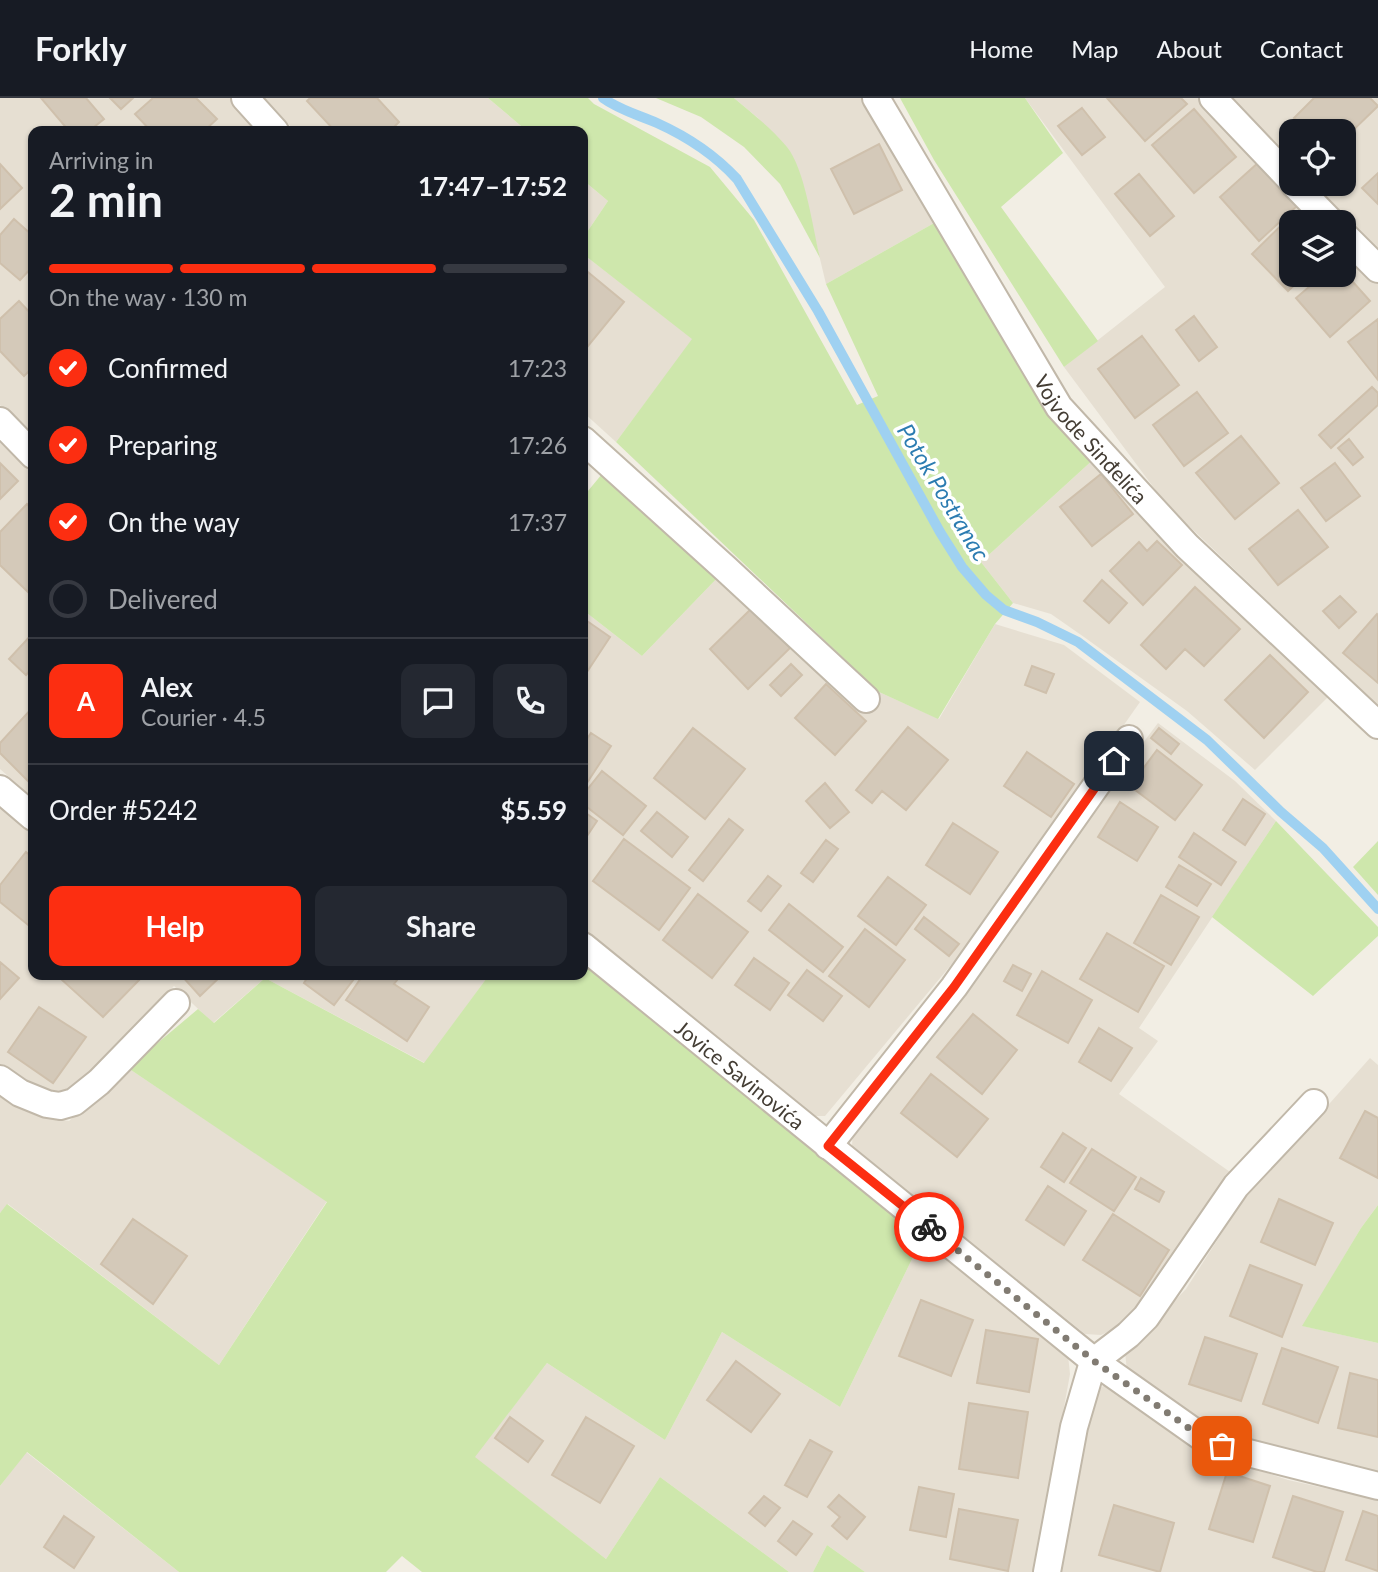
<!DOCTYPE html>
<meta charset="utf-8">
<style>
:root{--surface:#171b24;--page:#242831;--text:#f1f3f6;--muted:#9ea1a6;--line:#363941;--accent:#fc2e11}
body{margin:0;font-family:Lato,sans-serif;background:var(--page);color:var(--text);height:100vh;display:flex;flex-direction:column;font-size:26px;white-space:nowrap}
*{box-sizing:border-box;margin:0}
p{font-size:23px;color:var(--muted)}
.icon{flex:none;width:38px;height:38px;fill:none;stroke:currentColor;stroke-width:2;stroke-linecap:round;stroke-linejoin:round}
.map{position:relative;flex:1;overflow:hidden}
.details{position:absolute;left:28px;top:28px;width:560px;height:854px;display:flex;flex-direction:column;background:var(--surface);border-radius:14px;box-shadow:0 2px 5px #0004}
.details>*{flex:none}
.controls{position:absolute;left:1279px;top:21px;display:grid;gap:14px}
.controls a{display:grid;place-items:center;width:77px;height:77px;border-radius:14px;background:var(--surface);box-shadow:0 2px 5px #0004;font-size:35px}
.pin{position:absolute;display:grid;place-items:center;width:60px;height:60px;color:#fff;margin:-30px;border-radius:14px;box-shadow:0 4px 10px #0006}
.courier{position:absolute;display:grid;place-items:center;width:70px;height:70px;margin:-35px;border:5px solid #fc2e11;border-radius:50%;background:#fff;color:#222;box-shadow:0 2px 9px #0007}
.headline em{font-style:normal;font-weight:700}
.headline div{display:flex;flex-direction:column-reverse}
.headline{display:flex;align-items:center;justify-content:space-between;height:119px;padding:0 21px}
h1{font-size:46px;font-weight:700;line-height:52px}
.bar{display:grid;grid-template-columns:repeat(4,1fr);gap:10px 7px;align-content:center;height:84px;padding:0 21px}
.bar i{height:9px;border-radius:5px;background:var(--line)}
.bar .on{background:var(--accent)}
.bar p{grid-column:span 4}
.line{display:flex;align-items:center;gap:18px;padding:0 21px;border-top:2px solid var(--line)}
.line div{flex:1}
.round{display:grid;place-items:center;flex:none;width:74px;height:74px;border-radius:14px;background:var(--page)}
ol{padding:0 21px;list-style:none}
li{display:flex;align-items:center;gap:21px;height:77px}
li p{margin-inline-start:auto}
li .icon{padding:7px;border-radius:50%;background:var(--accent);color:#fff;stroke-width:4}
li:last-child{color:var(--muted)}
li i{width:38px;height:38px;border:4px solid var(--line);border-radius:50%}
.button{display:flex;gap:14px;margin-top:auto;padding:14px 21px}
.button a{flex:1;height:80px;border-radius:14px;background:var(--accent);color:#fff;font-size:28px;font-weight:700;line-height:80px;text-align:center}
.button a+a{background:var(--page);color:var(--text)}
header{display:flex;align-items:center;gap:42px;box-sizing:border-box;height:98px;padding:0 35px;background:var(--surface);border-bottom:2px solid var(--line)}
header strong{font-size:33px}
nav{display:flex;gap:38px;margin-inline-start:auto;font-size:24px}
.map>svg:first-child{display:block}
.residential{fill:#e6dfd2}
.green{fill:#cee7ac}
.lines{fill:none;stroke-linecap:round;stroke-linejoin:round}
.stream{stroke:#9fd1f1;stroke-width:10}
.building{fill:#d4c9b9;stroke:#cfc0ac;stroke-width:2}
.street-casing{stroke:#c1b8a9;stroke-width:30}
.street{stroke:#fff;stroke-width:26}
.done{stroke:#817b72;stroke-width:7;stroke-dasharray:0 12.6}
.route{stroke:#fc2e11;stroke-width:9}
.labels{text-anchor:middle;dominant-baseline:central;stroke-width:7;stroke-linejoin:round;paint-order:stroke}
.street-label{font-size:21px;fill:#443d34;stroke:#fff}
.water-label{font-size:23px;font-style:italic;fill:#2c7cb1;stroke:#fff}
</style>
<header>
<strong>Forkly</strong>
<nav><a>Home</a><a>Map</a><a>About</a><a>Contact</a></nav>
</header>
<div class="map">
<svg width="1378" height="1474" viewBox="0 0 1378 1474">
<rect width="100%" height="100%" fill="#f2eee4"/>
<!-- residential -->
<path class="residential" d="M 0,0 L 234,0 L 265,33 L 33,33 L 33,339 L 0,307 Z
M 264,0 L 488,0 L 527,33 L 295,33 Z
M 734,0 L 872,0 L 943,120 L 826,186 L 800,77 L 758,20 Z
M 1025,0 L 1202,0 L 1325,124 L 1292,124 L 1292,177 L 1344,177 L 1344,144 L 1378,179 L 1378,608 L 1188,427 L 1157,394 L 1064,269 L 1165,189 Z
M 1225,0 L 1378,0 L 1378,157 L 1307,86 L 1344,86 L 1344,33 L 1292,33 L 1291,70 Z
M 583,82 L 608,103 L 583,140 Z
M 583,156 L 693,241 L 616,344 L 583,314 Z
M 0,338 L 33,371 L 33,700 L 0,671 Z
M 1095,360 L 1331,596 L 1255,672 L 1187,613 L 1084,539 L 1051,516 L 1013,505 L 981,464 Z
M 723,474 L 865,611 L 879,594 L 939,621 L 995,526 L 1064,547 L 1140,604 L 976,837 L 825,1018 L 808,1018 L 583,836 L 583,512 L 642,558 Z
M 1158,625 L 1235,683 L 1276,723 L 1139,930 L 1158,943 L 1119,996 L 1233,1076 L 1142,1207 L 1118,1229 L 1101,1237 L 1085,1236 L 852,1049 L 853,1030 Z
M 0,707 L 33,736 L 33,877 L 489,877 L 425,965 L 265,880 L 213,925 L 174,888 L 76,991 L 55,1000 L 0,970 Z
M 1370,960 L 1378,967 L 1378,1107 L 1361,1130 L 1303,1228 L 1378,1245 L 1378,1376 L 1232,1338 L 1205,1325 L 1127,1273 L 1125,1254 L 1186,1191 L 1241,1105 Z
M 128,970 L 327,1103 L 219,1267 L 8,1106 L 0,1115 L 0,996 L 10,1004 L 39,1018 L 69,1023 Z
M 940,1155 L 1068,1257 L 1070,1276 L 1034,1474 L 865,1474 L 827,1447 L 813,1474 L 789,1474 L 660,1379 L 606,1461 L 474,1359 L 547,1265 L 665,1342 L 722,1234 L 840,1309 L 913,1159 Z
M 1105,1287 L 1211,1356 L 1288,1382 L 1378,1402 L 1378,1474 L 1058,1474 L 1093,1294 Z
M 26,1354 L 179,1474 L 0,1474 L 0,1388 Z"/>
<!-- green -->
<path class="green" d="M 488,0 L 588,0 L 594,6 L 710,69 L 754,122 L 857,307 L 878,298 L 826,186 L 943,120 L 1095,360 L 981,464 L 1013,505 L 995,526 L 938,621 L 879,594 L 616,344 L 692,241 L 583,156 L 583,140 L 608,103 L 583,82 L 583,33 L 527,33 Z
M 656,0 L 734,0 C 752,15 772,31 787,49 C 805,71 813,131 820,160 L 780,86 L 744,49 L 701,19 Z
M 900,0 L 1025,0 L 1063,55 L 1001,109 L 1098,243 L 1064,269 L 934,62 Z
M 607,370 L 723,474 L 642,558 L 583,512 L 583,399 Z
M 1276,723 L 1378,829 L 1378,838 L 1313,898 L 1212,819 Z
M 1378,743 L 1378,797 L 1353,769 Z
M 583,866 L 940,1155 L 913,1159 L 840,1309 L 722,1234 L 665,1342 L 547,1265 L 475,1359 L 606,1461 L 660,1379 L 789,1474 L 422,1474 L 402,1458 L 386,1474 L 179,1474 L 27,1354 L 0,1388 L 0,1115 L 7,1106 L 219,1267 L 327,1104 L 128,970 L 198,911 L 214,925 L 265,880 L 424,965 L 489,877 L 583,877 Z
M 1378,1107 L 1378,1245 L 1302,1228 L 1361,1130 Z
M 827,1447 L 865,1474 L 813,1474 Z"/>
<g class="lines">
<!-- stream -->
<path class="stream" d="M 603,0 C 619,12 639,17 657,25 C 688,39 715,57 737,81 L 818,213 L 940,434 L 962,469 L 986,497 L 1004,512 L 1037,524 L 1078,544 L 1207,642 L 1281,714 L 1323,750 L 1378,811"/>
</g>
<!-- building -->
<path class="building" d="M 41,0 L 86,0 L 104,21 L 89,33 L 69,33 Z
M 110,0 L 133,0 L 121,11 Z
M 153,0 L 196,0 L 217,21 L 204,33 L 151,33 L 135,16 Z
M 310,0 L 377,0 L 399,24 L 390,33 L 335,33 L 307,3 Z
M 1107,0 L 1181,0 L 1187,6 L 1145,43 Z
M 1314,0 L 1370,0 L 1378,8 L 1344,41 L 1344,33 L 1308,33 L 1294,20 Z
M 1082,10 L 1105,39 L 1082,57 L 1058,28 Z
M 1194,11 L 1236,59 L 1194,95 L 1152,47 Z
M 879,46 L 902,92 L 854,116 L 831,71 Z
M 1259,64 L 1298,107 L 1259,143 L 1220,99 Z
M 0,66 L 22,90 L 0,111 Z
M 1378,75 L 1378,106 L 1362,90 Z
M 1139,76 L 1174,118 L 1150,138 L 1115,96 Z
M 1295,114 L 1304,124 L 1292,124 L 1292,177 L 1305,177 L 1288,193 L 1252,156 Z
M 14,121 L 33,138 L 33,168 L 20,182 L 0,165 L 0,137 Z
M 583,170 L 624,204 L 588,248 L 583,243 Z
M 1344,174 L 1370,203 L 1330,239 L 1296,200 L 1323,177 L 1344,177 Z
M 19,203 L 33,218 L 33,269 L 24,278 L 0,253 L 0,221 Z
M 1194,218 L 1217,249 L 1199,263 L 1176,232 Z
M 1378,221 L 1378,282 L 1348,244 Z
M 1142,238 L 1179,287 L 1135,320 L 1098,271 Z
M 1372,289 L 1378,295 L 1378,307 L 1331,350 L 1319,337 Z
M 1197,294 L 1228,335 L 1184,368 L 1153,327 Z
M 1241,338 L 1279,385 L 1235,421 L 1196,375 Z
M 1349,341 L 1363,359 L 1353,367 L 1338,350 Z
M 0,365 L 18,383 L 0,401 Z
M 1335,365 L 1360,398 L 1326,423 L 1301,390 Z
M 1101,376 L 1133,416 L 1092,448 L 1060,409 Z
M 27,406 L 33,412 L 33,490 L 29,495 L 0,467 L 0,434 Z
M 1298,412 L 1328,449 L 1278,487 L 1249,451 Z
M 1157,443 L 1182,467 L 1143,507 L 1110,473 L 1139,444 L 1147,453 Z
M 1102,482 L 1127,505 L 1109,525 L 1084,503 Z
M 1195,489 L 1240,531 L 1204,568 L 1185,551 L 1166,571 L 1141,547 Z
M 1340,498 L 1356,514 L 1339,530 L 1323,513 Z
M 752,510 L 790,550 L 748,591 L 710,551 Z
M 1377,516 L 1378,517 L 1378,585 L 1343,555 Z
M 587,523 L 610,539 L 583,580 L 583,530 Z
M 33,535 L 33,569 L 26,577 L 9,561 Z
M 1270,557 L 1308,594 L 1264,640 L 1225,602 Z
M 791,566 L 802,577 L 781,598 L 770,587 Z
M 1032,568 L 1054,576 L 1046,595 L 1025,587 Z
M 826,586 L 866,623 L 835,657 L 795,620 Z
M 33,609 L 33,686 L 32,687 L 0,655 L 0,645 Z
M 908,629 L 948,662 L 906,712 L 882,693 L 872,705 L 856,692 Z
M 693,630 L 745,671 L 705,721 L 654,680 Z
M 1159,630 L 1179,646 L 1171,656 L 1151,640 Z
M 591,635 L 611,648 L 583,691 L 583,647 Z
M 1157,652 L 1202,687 L 1175,722 L 1130,688 Z
M 1027,654 L 1074,686 L 1051,719 L 1004,688 Z
M 602,673 L 646,708 L 623,737 L 583,706 L 583,697 Z
M 825,685 L 849,714 L 830,730 L 806,703 Z
M 1243,701 L 1265,716 L 1245,747 L 1223,732 Z
M 1120,704 L 1158,729 L 1137,763 L 1098,739 Z
M 583,713 L 597,723 L 583,744 Z
M 657,714 L 688,739 L 672,759 L 641,733 Z
M 729,721 L 743,732 L 703,783 L 689,772 Z
M 953,725 L 998,754 L 970,796 L 926,767 Z
M 1194,735 L 1236,764 L 1221,787 L 1179,759 Z
M 624,741 L 690,790 L 659,832 L 593,783 Z
M 826,742 L 838,751 L 813,784 L 801,775 Z
M 26,754 L 33,760 L 33,831 L 0,804 L 0,787 Z
M 1179,767 L 1211,786 L 1197,808 L 1166,789 Z
M 768,778 L 781,788 L 761,813 L 748,803 Z
M 888,779 L 926,807 L 896,847 L 858,818 Z
M 698,796 L 748,834 L 712,880 L 663,842 Z
M 1161,797 L 1199,819 L 1171,867 L 1134,845 Z
M 789,806 L 843,849 L 823,874 L 769,832 Z
M 924,819 L 959,846 L 949,858 L 915,831 Z
M 865,831 L 905,862 L 869,909 L 829,878 Z
M 1107,835 L 1164,868 L 1138,914 L 1080,881 Z
M 754,860 L 789,885 L 770,912 L 735,887 Z
M 0,864 L 19,880 L 0,901 Z
M 1013,867 L 1031,876 L 1022,893 L 1004,883 Z
M 807,872 L 842,898 L 823,923 L 788,897 Z
M 1042,873 L 1092,902 L 1068,945 L 1017,917 Z
M 66,877 L 144,877 L 103,919 L 62,882 Z
M 181,877 L 222,877 L 200,898 Z
M 309,877 L 357,877 L 334,907 L 304,885 Z
M 363,877 L 401,877 L 394,886 L 429,909 L 407,943 L 346,902 Z
M 39,909 L 86,939 L 53,985 L 8,954 Z
M 973,916 L 1017,952 L 982,996 L 937,959 Z
M 1099,930 L 1132,950 L 1111,983 L 1079,964 Z
M 931,976 L 988,1021 L 957,1059 L 901,1015 Z
M 1365,1013 L 1378,1020 L 1378,1080 L 1340,1060 Z
M 1063,1035 L 1086,1050 L 1064,1084 L 1041,1069 Z
M 1092,1051 L 1136,1079 L 1114,1113 L 1070,1085 Z
M 1141,1080 L 1164,1094 L 1159,1104 L 1135,1091 Z
M 1048,1088 L 1086,1113 L 1064,1147 L 1026,1122 Z
M 1279,1101 L 1333,1125 L 1315,1167 L 1261,1144 Z
M 1113,1116 L 1169,1152 L 1140,1198 L 1083,1162 Z
M 133,1121 L 187,1158 L 153,1206 L 101,1166 Z
M 1250,1167 L 1302,1187 L 1282,1239 L 1230,1218 Z
M 921,1202 L 973,1222 L 951,1278 L 899,1258 Z
M 986,1232 L 1038,1241 L 1029,1294 L 977,1285 Z
M 1205,1239 L 1257,1256 L 1241,1303 L 1189,1286 Z
M 1282,1250 L 1338,1269 L 1318,1325 L 1263,1306 Z
M 736,1263 L 780,1296 L 751,1334 L 707,1302 Z
M 1350,1275 L 1378,1282 L 1378,1339 L 1338,1330 Z
M 969,1305 L 1028,1314 L 1018,1380 L 959,1371 Z
M 510,1319 L 543,1343 L 528,1364 L 495,1340 Z
M 586,1319 L 634,1348 L 600,1405 L 552,1377 Z
M 810,1342 L 832,1354 L 807,1399 L 785,1387 Z
M 1227,1374 L 1270,1388 L 1253,1444 L 1209,1431 Z
M 919,1389 L 954,1396 L 946,1439 L 910,1432 Z
M 839,1397 L 865,1419 L 847,1441 L 832,1428 L 840,1419 L 828,1409 Z
M 764,1398 L 780,1410 L 765,1428 L 749,1415 Z
M 1293,1398 L 1343,1414 L 1324,1474 L 1317,1474 L 1273,1459 Z
M 1114,1407 L 1174,1425 L 1160,1474 L 1099,1457 Z
M 959,1411 L 1018,1422 L 1008,1473 L 950,1461 Z
M 1363,1413 L 1378,1418 L 1378,1473 L 1346,1462 Z
M 64,1418 L 94,1439 L 74,1470 L 44,1449 Z
M 793,1423 L 812,1436 L 796,1457 L 778,1443 Z"/>
<g class="lines">
<!-- street casing -->
<g class="street-casing">
<g id="street">
<path d="M 245,0 L 275,33"/>
<path id="s1" d="M 876,0 L 1059,309 L 1187,448 L 1378,627"/>
<path d="M 1213,0 L 1292,83"/>
<path d="M 1294,86 L 1331,124"/>
<path d="M 1344,137 L 1378,171"/>
<path d="M 0,323 L 33,357"/>
<path d="M 583,342 L 726,471 L 866,601"/>
<path d="M 0,691 L 33,719"/>
<path id="s2" d="M 583,848 L 1094,1263 L 1203,1340 L 1221,1348 L 1378,1388"/>
<path d="M 0,981 L 20,995 L 47,1006 L 60,1008 L 74,1004 L 99,984 L 176,905"/>
<path d="M 828,1048 L 954,889 L 1129,641"/>
<path d="M 1047,1474 L 1074,1329 L 1091,1271 L 1094,1263 L 1128,1237 L 1146,1219 L 1236,1088 L 1314,1005"/>
</g>
</g>
<!-- street -->
<use href="#street" class="street"/>
</g>
<g class="lines">
<!-- done -->
<path class="done" d="M 929,1129 L 1094,1263 L 1203,1340 L 1222,1348"/>
<!-- route -->
<path class="route" d="M 929,1129 L 828,1048 L 954,889 L 1114,663"/>
</g>
<g class="labels">
<!-- street labels -->
<g class="street-label">
<text stroke="none"><textPath href="#s1" startOffset="404">Vojvode Sinđelića</textPath></text>
<text stroke="none"><textPath href="#s2" startOffset="203">Jovice Savinovića</textPath></text>
</g>
<!-- water labels -->
<g class="water-label">
<text transform="translate(944 394) rotate(59)">Potok Postranac</text>
</g>
</g>
</svg>
<div class="controls">
<a><svg class="icon" aria-label="locate" viewBox="0 0 24 24"><circle cx="12" cy="12" r="6"/><path d="M12 2v4M12 18v4M2 12h4M18 12h4"/></svg></a>
<a><svg class="icon" aria-label="layers" viewBox="0 0 24 24"><path d="M12 4l9 5-9 5-9-5zM3 14l9 5 9-5"/></svg></a>
</div>
<div class="pin" style="left:1222px;top:1348px;background:#ea580c"><svg class="icon" aria-label="bag" viewBox="0 0 24 24"><path d="M5 8h14l-1 12H6zM9 8a3 3 0 0 1 6 0"/></svg></div>
<div class="pin" style="left:1114px;top:663px;background:#1f2937"><svg class="icon" aria-label="home" viewBox="0 0 24 24"><path d="M3 11l9-7 9 7M6 9v11h12V9"/></svg></div>
<div class="courier" style="left:929px;top:1129px"><svg class="icon" aria-label="bike" viewBox="0 0 24 24"><circle cx="6" cy="16" r="4"/><circle cx="18" cy="16" r="4"/><path d="M6 16l4-8h5l3 8M10 8l3 8H6M13 5h3"/></svg></div>
<section class="details">
<div class="headline"><div><h1>2 min</h1><p>Arriving in</p></div><em>17:47–17:52</em></div>
<div class="bar"><i class="on"></i><i class="on"></i><i class="on"></i><i></i><p>On the way · 130 m</p></div>
<ol>
<li><svg class="icon" aria-label="check" viewBox="0 0 24 24"><path d="M5 12l5 5 9-10"/></svg>Confirmed<p>17:23</p></li>
<li><svg class="icon" aria-label="check" viewBox="0 0 24 24"><path d="M5 12l5 5 9-10"/></svg>Preparing<p>17:26</p></li>
<li><svg class="icon" aria-label="check" viewBox="0 0 24 24"><path d="M5 12l5 5 9-10"/></svg>On the way<p>17:37</p></li>
<li><i></i>Delivered</li>
</ol>
<div class="line" style="height:126px"><b class="round" style="background:var(--accent);color:#fff">A</b><div><b>Alex</b><p>Courier · 4.5</p></div><a class="round"><svg class="icon" aria-label="chat" viewBox="0 0 24 24"><path d="M4 5h16v11H9l-5 4z"/></svg></a><a class="round"><svg class="icon" aria-label="phone" viewBox="0 0 24 24"><path d="M5 4h4l2 5-3 2q2 4 5 5l2-3 5 2v4C11 20 4 13 5 4z"/></svg></a></div>
<div class="line" style="height:91px"><div>Order #5242</div><b>$5.59</b></div>
<div class="button"><a>Help</a><a>Share</a></div>
</section>
</div>
